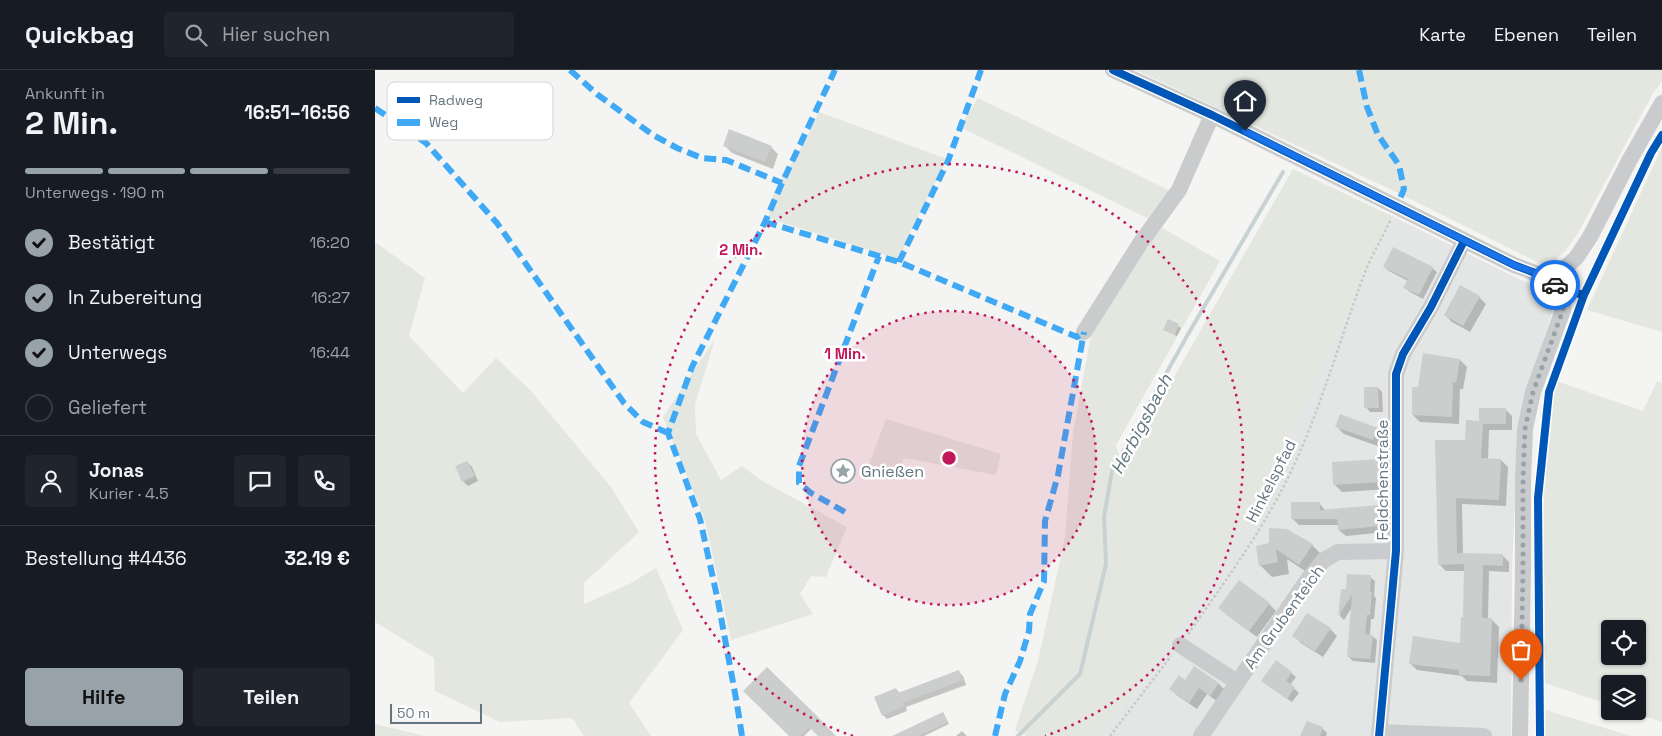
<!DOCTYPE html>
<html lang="de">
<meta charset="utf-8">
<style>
:root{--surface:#171b24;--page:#20242c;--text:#f1f3f6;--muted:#9ea1a6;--line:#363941;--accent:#97a2a9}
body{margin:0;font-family:"Space Grotesk",sans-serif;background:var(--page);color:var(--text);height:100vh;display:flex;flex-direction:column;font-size:19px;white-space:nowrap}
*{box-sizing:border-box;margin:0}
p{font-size:16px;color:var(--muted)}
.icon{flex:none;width:28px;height:28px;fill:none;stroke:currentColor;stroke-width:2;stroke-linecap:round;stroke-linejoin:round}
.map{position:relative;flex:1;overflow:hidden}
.drawer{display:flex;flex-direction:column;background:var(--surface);width:375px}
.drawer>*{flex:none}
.controls{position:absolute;left:1226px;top:550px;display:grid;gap:10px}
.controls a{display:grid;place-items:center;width:45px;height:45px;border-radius:5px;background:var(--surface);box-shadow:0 1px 4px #0004;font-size:25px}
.scale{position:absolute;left:15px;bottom:12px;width:92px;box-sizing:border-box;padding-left:5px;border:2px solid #657681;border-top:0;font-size:14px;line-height:18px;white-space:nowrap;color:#657681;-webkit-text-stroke:4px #fff;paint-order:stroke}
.pin{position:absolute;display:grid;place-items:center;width:42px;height:42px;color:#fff;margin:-51px -21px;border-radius:50% 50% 50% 0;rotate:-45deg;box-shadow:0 0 5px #0007}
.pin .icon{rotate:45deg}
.courier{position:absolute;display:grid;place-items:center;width:50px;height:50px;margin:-25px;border:4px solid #1a73e8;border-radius:50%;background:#fff;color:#222;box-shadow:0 1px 6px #0007}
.overview em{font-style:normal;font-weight:800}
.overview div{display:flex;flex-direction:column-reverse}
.overview{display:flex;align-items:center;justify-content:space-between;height:85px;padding:0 25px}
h1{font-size:32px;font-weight:800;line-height:38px}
.bar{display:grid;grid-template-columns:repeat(4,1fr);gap:8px 5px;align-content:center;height:60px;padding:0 25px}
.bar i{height:6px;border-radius:4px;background:var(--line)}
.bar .active{background:var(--accent)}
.bar p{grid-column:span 4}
.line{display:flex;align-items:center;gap:12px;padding:0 25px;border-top:1px solid var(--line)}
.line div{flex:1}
.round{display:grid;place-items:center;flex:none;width:52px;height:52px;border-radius:5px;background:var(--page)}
ol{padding:0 25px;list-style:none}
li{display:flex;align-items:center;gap:15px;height:55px}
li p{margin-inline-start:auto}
li .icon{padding:5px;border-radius:50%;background:var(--accent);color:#111;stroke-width:4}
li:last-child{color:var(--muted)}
li i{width:28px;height:28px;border:2px solid var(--line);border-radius:50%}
.action{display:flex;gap:10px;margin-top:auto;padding:10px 25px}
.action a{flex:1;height:58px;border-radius:5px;background:var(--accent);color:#111;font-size:20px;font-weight:800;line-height:58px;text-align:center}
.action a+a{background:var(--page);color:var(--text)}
header{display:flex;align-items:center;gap:30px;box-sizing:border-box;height:70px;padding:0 25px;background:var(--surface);border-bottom:1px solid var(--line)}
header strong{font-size:24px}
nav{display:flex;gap:28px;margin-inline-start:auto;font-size:18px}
.search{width:350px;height:45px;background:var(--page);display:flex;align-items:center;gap:12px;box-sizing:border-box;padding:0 18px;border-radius:5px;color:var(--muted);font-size:19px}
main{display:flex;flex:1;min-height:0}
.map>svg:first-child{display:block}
.built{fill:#e4e5e5}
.green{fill:#e4e6e0;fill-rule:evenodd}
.shadow{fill:#0003}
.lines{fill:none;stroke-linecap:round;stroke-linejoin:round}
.stream{stroke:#c9d2d3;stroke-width:4}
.building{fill:#cccecd}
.path{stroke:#c7c8c8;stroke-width:2.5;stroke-dasharray:2.5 2.5;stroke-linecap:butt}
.minor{stroke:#cacbcc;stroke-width:16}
.quiet{stroke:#3fa9f5;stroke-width:6;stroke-dasharray:12 6;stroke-linecap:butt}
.cycleway-casing{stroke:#fff;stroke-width:11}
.cycleway{stroke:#0057b8;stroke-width:8}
.done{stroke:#97a2a9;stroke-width:5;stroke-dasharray:0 9}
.route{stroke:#1a73e8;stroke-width:6}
.ring{fill:none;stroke:#c2185b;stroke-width:2.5;stroke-dasharray:2.5 5}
.labels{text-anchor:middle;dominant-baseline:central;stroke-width:5;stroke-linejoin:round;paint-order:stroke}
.poi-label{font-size:16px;fill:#657681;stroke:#fff;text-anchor:start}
.street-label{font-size:16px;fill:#657681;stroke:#fff}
.water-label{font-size:18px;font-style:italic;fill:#60777f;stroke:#fff}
.key{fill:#fff;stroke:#d1d6d9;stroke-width:1}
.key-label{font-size:14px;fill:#657681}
.centre{fill:#c2185b;stroke:#fff;stroke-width:2.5}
.ring-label{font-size:15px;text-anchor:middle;font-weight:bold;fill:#c2185b;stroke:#fff;stroke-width:5;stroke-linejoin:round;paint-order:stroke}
</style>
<header>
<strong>Quickbag</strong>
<div class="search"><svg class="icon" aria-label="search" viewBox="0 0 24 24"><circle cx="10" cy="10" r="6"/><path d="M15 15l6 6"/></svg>Hier suchen</div>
<nav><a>Karte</a><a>Ebenen</a><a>Teilen</a></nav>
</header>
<main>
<section class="drawer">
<div class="overview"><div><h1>2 Min.</h1><p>Ankunft in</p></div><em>16:51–16:56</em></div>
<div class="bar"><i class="active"></i><i class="active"></i><i class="active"></i><i></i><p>Unterwegs · 190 m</p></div>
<ol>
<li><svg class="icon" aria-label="check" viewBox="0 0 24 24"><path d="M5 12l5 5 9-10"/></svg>Bestätigt<p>16:20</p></li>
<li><svg class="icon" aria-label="check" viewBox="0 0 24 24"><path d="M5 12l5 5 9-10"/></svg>In Zubereitung<p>16:27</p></li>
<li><svg class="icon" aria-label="check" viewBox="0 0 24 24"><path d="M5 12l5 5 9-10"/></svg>Unterwegs<p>16:44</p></li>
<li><i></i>Geliefert</li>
</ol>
<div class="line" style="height:90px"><a class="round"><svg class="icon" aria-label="person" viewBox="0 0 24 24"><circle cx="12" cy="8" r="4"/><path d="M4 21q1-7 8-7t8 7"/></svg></a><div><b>Jonas</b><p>Kurier · 4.5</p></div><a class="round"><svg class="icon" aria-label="chat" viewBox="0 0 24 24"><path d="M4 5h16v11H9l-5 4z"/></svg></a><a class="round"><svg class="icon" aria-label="phone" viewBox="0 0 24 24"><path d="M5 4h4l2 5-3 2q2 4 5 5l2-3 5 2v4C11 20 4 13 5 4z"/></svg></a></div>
<div class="line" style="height:65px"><div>Bestellung #4436</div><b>32.19 €</b></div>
<div class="action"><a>Hilfe</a><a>Teilen</a></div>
</section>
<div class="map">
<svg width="1287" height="666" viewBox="0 0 1287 666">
<rect width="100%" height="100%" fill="#f4f4f2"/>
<!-- built -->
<path class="built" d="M 1019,147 L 1182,228 L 1150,325 L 1143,365 L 1137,499 L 1136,666 L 723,666 L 804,559 L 860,468 L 900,395 Z"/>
<!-- green -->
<path class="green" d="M 761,0 L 1287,0 L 1287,11 L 1278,23 L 1203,163 L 1190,181 L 1172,197 L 1021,122 Z
M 603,28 L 796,121 L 776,150 L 585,57 Z
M 444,42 L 572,89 L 532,168 L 524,193 L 513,186 L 393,148 L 399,122 L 431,69 Z
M 1287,77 L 1287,262 L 1212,240 Z
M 918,99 L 1019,147 L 900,395 L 860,468 L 804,559 L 723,666 L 651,666 L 640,660 L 663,591 L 690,467 L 698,363 L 718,254 L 784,156 L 845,191 L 741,375 L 747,398 Z
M 0,172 L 50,208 L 34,266 L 88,323 L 121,288 L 156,321 L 236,417 L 264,462 L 209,513 L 209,534 L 254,514 L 281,498 L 308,560 L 254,633 L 276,666 L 209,666 L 197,648 L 125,652 L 60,621 L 59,588 L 0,552 Z
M 340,269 L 320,334 L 321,364 L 346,410 L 367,396 L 387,411 L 472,457 L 451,507 L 436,506 L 425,524 L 438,544 L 356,570 L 330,450 L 288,347 Z
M 1181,311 L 1268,341 L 1282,311 L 1287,313 L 1287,652 L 1255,641 L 1262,641 L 1262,614 L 1235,614 L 1235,635 L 1167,612 L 1167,417 L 1173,345 ZM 1235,559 L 1262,559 L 1262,586 L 1235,586 Z
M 511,349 L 626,384 L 621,405 L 529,388 L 520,409 L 492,400 Z
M 1167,639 L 1256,666 L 1167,666 Z
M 0,654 L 50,666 L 0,666 Z"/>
<!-- shadow -->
<path class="shadow" d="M 349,75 L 396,77 L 403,84 L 398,99 L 357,83 Z
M 1009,197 L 1057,198 L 1062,202 L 1048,229 L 1035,222 L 1030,218 L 1033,211 L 1014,201 Z
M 1104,227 L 1111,234 L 1095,262 L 1077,252 L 1070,245 Z
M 794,251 L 806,258 L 802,266 L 790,260 Z
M 1085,290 L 1092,297 L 1088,319 L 1085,319 L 1084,354 L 1045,352 L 1038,345 L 1044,318 Z
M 1003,318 L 1007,322 L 1008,342 L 995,342 L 991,337 Z
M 1130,339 L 1137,346 L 1137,360 L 1114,360 L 1113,390 L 1126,390 L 1133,397 L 1131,436 L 1087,434 L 1088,484 L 1127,485 L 1134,492 L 1134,502 L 1114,501 L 1113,549 L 1117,550 L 1124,557 L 1122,613 L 1092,611 L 1087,606 L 1042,600 L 1035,593 L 1086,574 L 1089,548 L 1090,501 L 1071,501 L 1064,494 L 1091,371 L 1105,352 Z
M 962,357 L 1002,359 L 1009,366 L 1005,377 L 969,364 Z
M 1004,391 L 1011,398 L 1013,419 L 967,422 L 960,415 Z
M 92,392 L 97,397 L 103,411 L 93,416 L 88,411 Z
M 944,433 L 951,441 L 1003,437 L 1009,443 L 1011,462 L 971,466 L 964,460 L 964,455 L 924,455 L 917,448 Z
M 911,460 L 937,475 L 949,487 L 936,505 L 912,489 L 914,504 L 897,507 L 886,496 L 882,477 L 895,474 Z
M 995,507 L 1000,511 L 999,526 L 1001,528 L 999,549 L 996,549 L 995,565 L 997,566 L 1002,570 L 1000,593 L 978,591 L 973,586 L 977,537 L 969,550 L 965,546 L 967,520 L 972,521 Z
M 894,534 L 901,541 L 882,567 L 852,545 L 845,538 Z
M 955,559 L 962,566 L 948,587 L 926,573 L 919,566 Z
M 583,601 L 588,606 L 591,615 L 531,637 L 532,641 L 512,649 L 508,645 L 521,619 L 525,623 Z
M 916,603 L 921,607 L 915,615 L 924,623 L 917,632 L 892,615 Z
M 810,611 L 844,614 L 851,621 L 843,632 L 832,624 L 822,639 L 803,626 L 796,619 Z
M 372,623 L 460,666 L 445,666 L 437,658 L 429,666 L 416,666 Z
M 568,643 L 574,654 L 549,666 L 534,666 Z
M 932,652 L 948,659 L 952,663 L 951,666 L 927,666 Z
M 587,661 L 592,666 L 581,666 Z"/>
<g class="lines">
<!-- stream -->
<path class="stream" d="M 643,666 L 705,604 L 731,494 L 729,447 L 737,401 L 812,266 L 908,102"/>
</g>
<!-- building -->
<path class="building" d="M 354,59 L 397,76 L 390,92 L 348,76 Z
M 1018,177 L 1058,197 L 1044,225 L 1028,218 L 1033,209 L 1008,197 Z
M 1085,215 L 1105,226 L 1088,256 L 1069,245 Z
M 793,249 L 804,254 L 800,265 L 788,260 Z
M 1048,283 L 1085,289 L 1081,313 L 1078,312 L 1077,347 L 1037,345 L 1037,317 L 1043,317 Z
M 989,317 L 1003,317 L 1004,338 L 989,338 Z
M 1104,338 L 1131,338 L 1131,354 L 1108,354 L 1106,388 L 1126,389 L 1124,430 L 1081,428 L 1082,483 L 1128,484 L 1128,496 L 1108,495 L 1107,548 L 1117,548 L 1115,606 L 1084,605 L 1084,600 L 1034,594 L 1038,566 L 1085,573 L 1086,547 L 1088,547 L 1089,494 L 1063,495 L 1060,370 L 1090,370 L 1091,350 L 1104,351 Z
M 965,344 L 1003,358 L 998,370 L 960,357 Z
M 1005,389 L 1006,412 L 958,415 L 957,392 Z
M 92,391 L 100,406 L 87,412 L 80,396 Z
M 916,432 L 945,432 L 945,440 L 1004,435 L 1005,456 L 963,460 L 962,449 L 916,449 Z
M 894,458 L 912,459 L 938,474 L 924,495 L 901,479 L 903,492 L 884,496 L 881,476 L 894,473 Z
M 972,504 L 996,505 L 995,522 L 997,522 L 995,545 L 992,545 L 990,564 L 998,565 L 995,589 L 972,587 L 977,525 L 963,546 L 966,519 L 971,519 Z
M 864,510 L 895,533 L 874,561 L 843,538 Z
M 932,543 L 956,558 L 940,581 L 917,566 Z
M 901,590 L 917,602 L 911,611 L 920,617 L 912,629 L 886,611 Z
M 819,596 L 844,613 L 835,626 L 824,618 L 814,633 L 794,619 L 804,605 L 810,610 Z
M 392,597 L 443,647 L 461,666 L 443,666 L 434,657 L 425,666 L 414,666 L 368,621 Z
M 584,600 L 588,610 L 527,633 L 529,636 L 507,646 L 499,627 L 521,618 L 523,623 Z
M 568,642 L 573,652 L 544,666 L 517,666 Z
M 932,651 L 948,657 L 945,666 L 925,666 Z"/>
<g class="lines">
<!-- path -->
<path class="path" d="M 813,564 C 853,507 895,451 923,386 C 950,326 967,262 991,200 C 998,183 1008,166 1016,149
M 735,666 L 796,586"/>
<!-- minor -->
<path class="minor" d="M 738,0 L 837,45 L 1139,195 C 1160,203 1192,211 1188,240 L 1158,322 L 1150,359 L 1148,410 L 1148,499 L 1145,666
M 1178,212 L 1184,203 L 1201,188 L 1215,167 L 1254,91 L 1287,33
M 709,262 L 766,172 L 804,120 L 837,45
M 805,575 L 862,612
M 1004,662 L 1109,666
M 826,666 L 933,509 L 949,490 L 963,482 L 1021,481
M 1004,666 L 1021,481 L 1021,304 L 1028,284 L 1056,237 L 1089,171"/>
<!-- quiet -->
<path class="quiet" d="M 195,0 L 223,25 L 278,65 L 302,78 L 327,88 L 351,90 L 407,113
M 984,0 L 992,37 L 1003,65 L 1024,95 L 1029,119 L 1022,136
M 0,38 L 51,73 L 122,153 L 249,333 L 268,352 L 293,363
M 390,152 L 524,192 L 702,267 L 709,262
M 524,192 L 573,91 L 606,0
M 470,442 L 436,423 L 424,413 L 424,396 L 504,186
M 367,666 L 362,634 L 343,531 L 325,449 L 293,363 L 317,297 L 390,152 L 407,113 L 460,0
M 620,666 L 630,624 L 645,591 L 654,561 L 655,544 L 669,511 L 670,451 L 683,405 L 709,262"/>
<!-- cycleway casing -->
<g class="cycleway-casing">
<path id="cycleway" d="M 738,0 L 837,45 L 1139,195 L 1163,204 L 1178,212 L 1185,223 L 1193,221 L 1209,225
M 1004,666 L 1021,481 L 1021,304 L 1028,284 L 1056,237 L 1089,171
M 1165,666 L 1163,428 L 1174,322 L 1209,225 L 1276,83 L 1287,65"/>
</g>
<!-- cycleway -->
<use href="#cycleway" class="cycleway"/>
</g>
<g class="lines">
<!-- done -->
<path class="done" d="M 1146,610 L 1148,499 L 1148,410 L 1150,359 L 1158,322 L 1188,240 L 1189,231 L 1180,215"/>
<!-- route -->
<path class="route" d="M 870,61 L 1139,195 C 1152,200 1171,204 1180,215"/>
</g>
<!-- distance rings -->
<circle cx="574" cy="388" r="147" fill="#c2185b" fill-opacity=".12"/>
<g class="ring">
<circle cx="574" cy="388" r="147"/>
<path d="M478 666A294 294 0 1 1 670 666"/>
</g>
<!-- icons -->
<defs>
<g id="sight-ring" transform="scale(1.25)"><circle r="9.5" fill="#fff" stroke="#97a2a9" stroke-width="1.5"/><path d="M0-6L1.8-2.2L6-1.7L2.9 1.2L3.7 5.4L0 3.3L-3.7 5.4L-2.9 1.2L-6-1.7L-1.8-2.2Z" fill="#97a2a9"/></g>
</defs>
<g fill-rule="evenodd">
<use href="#sight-ring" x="468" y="401"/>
</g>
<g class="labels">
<!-- poi labels -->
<g class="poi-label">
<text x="486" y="401">Gnießen</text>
</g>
<!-- street labels -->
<g class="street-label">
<text transform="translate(1007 410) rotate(-90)">Feldchenstraße</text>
<text transform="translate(896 411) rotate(-63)">Hinkelspfad</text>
<text transform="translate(909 547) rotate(-54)">Am Grubenteich</text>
</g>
<!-- water labels -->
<g class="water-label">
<text transform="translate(766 354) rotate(-62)">Herbigsbach</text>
</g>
</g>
<!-- legend -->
<rect x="12" y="12" width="166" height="58" rx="8" class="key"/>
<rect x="22" y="27" width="23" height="6" fill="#0057b8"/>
<rect x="22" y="49" width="23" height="7" fill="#3fa9f5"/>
<g class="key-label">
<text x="54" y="35">Radweg</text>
<text x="54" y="57">Weg</text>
</g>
<circle cx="574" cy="388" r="8" class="centre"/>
<g class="ring-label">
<text x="366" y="185">2 Min.</text>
<text x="470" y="289">1 Min.</text>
</g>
</svg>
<div class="controls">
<a><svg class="icon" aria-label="locate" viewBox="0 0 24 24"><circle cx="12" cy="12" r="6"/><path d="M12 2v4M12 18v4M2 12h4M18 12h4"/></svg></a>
<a><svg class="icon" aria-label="layers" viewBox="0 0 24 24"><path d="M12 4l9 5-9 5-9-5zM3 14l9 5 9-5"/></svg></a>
</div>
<div class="scale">50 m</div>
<div class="pin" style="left:1146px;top:610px;background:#ea580c"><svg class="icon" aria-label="bag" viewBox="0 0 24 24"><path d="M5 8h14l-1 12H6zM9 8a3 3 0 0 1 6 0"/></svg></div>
<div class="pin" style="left:870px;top:61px;background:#1f2937"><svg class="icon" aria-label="home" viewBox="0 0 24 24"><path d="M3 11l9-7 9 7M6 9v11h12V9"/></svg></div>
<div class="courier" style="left:1180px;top:215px"><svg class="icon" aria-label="car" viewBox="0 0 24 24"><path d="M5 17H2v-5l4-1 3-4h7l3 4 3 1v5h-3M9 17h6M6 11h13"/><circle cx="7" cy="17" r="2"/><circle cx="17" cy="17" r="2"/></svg></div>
</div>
</main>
